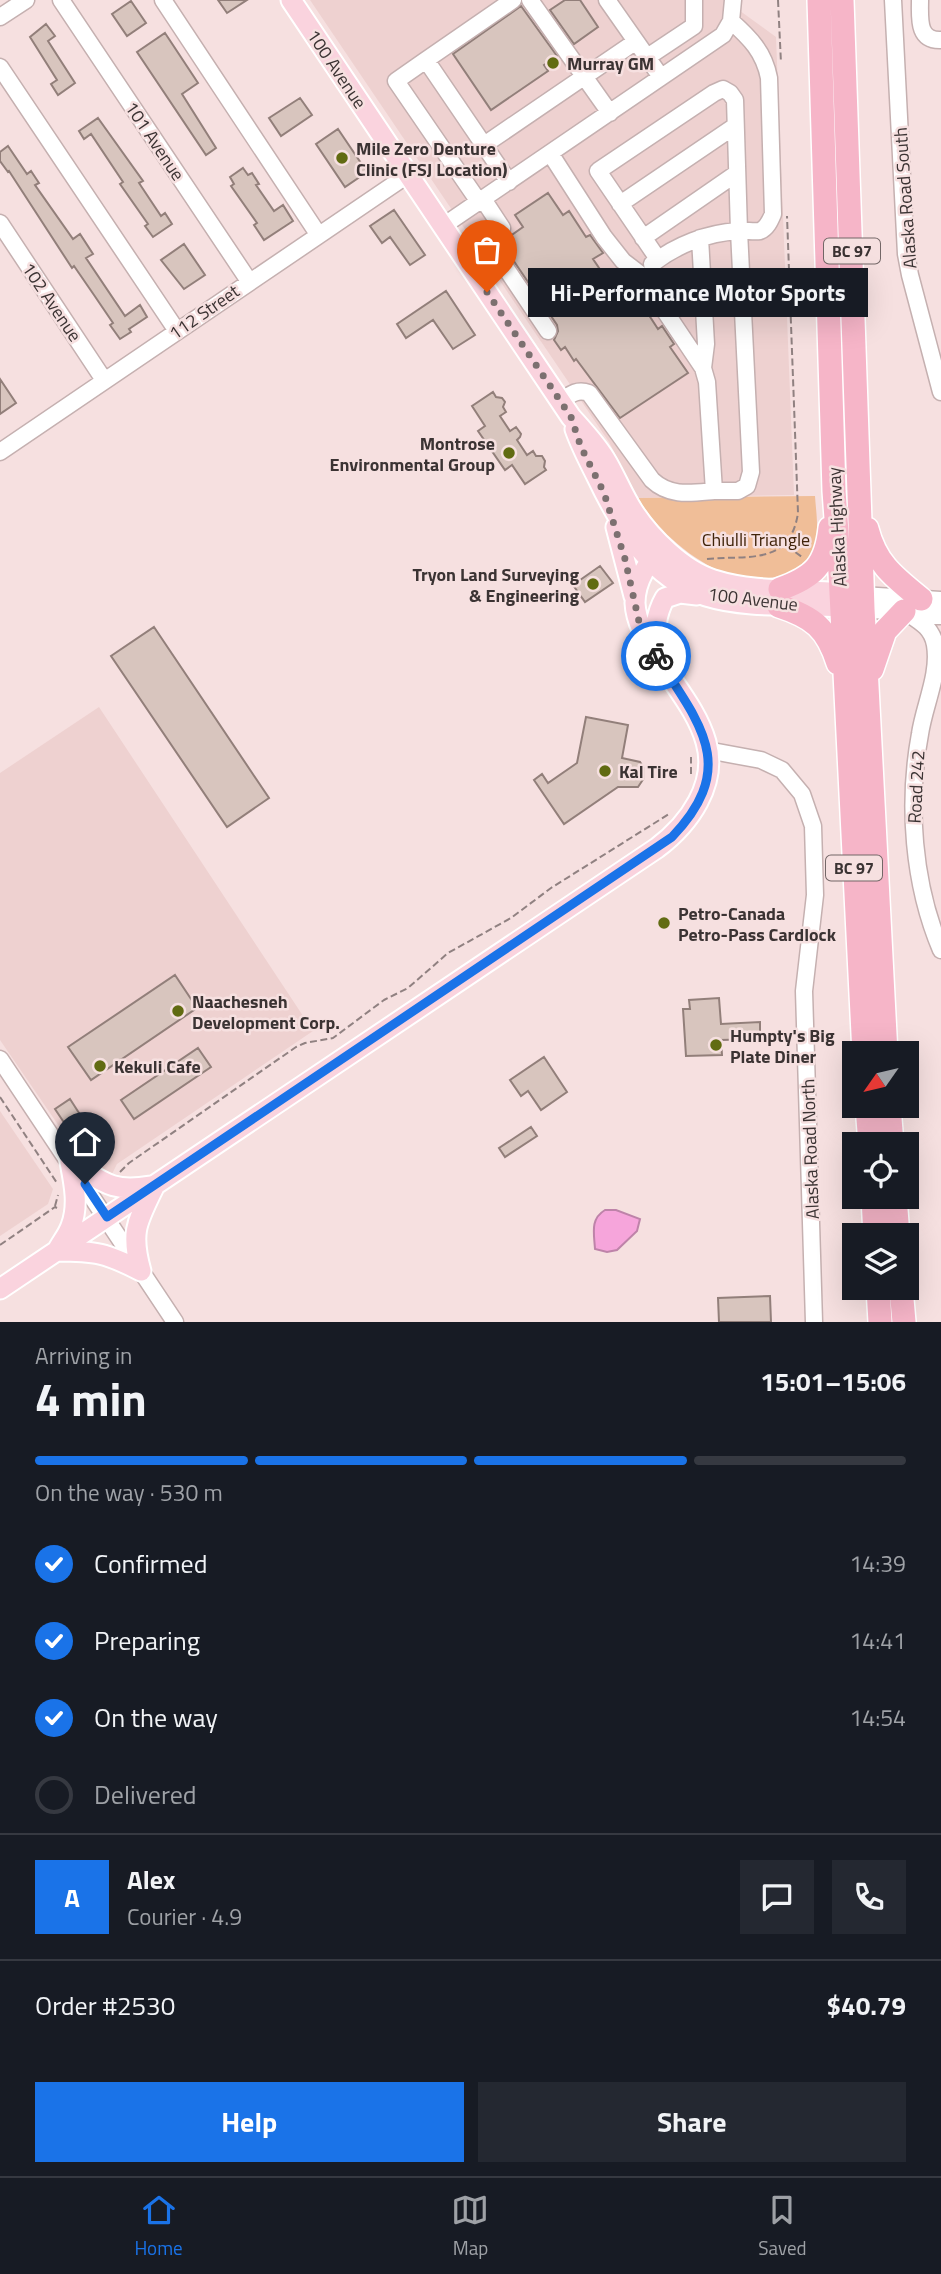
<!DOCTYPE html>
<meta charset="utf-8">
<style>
:root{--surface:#171b24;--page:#242831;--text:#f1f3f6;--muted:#9ea1a6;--line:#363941;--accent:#1a73e8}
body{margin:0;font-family:"Titillium Web",sans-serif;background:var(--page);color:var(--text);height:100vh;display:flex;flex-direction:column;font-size:26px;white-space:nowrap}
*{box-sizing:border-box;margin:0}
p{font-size:23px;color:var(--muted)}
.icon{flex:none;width:38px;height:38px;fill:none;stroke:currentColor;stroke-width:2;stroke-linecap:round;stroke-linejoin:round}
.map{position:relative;height:1322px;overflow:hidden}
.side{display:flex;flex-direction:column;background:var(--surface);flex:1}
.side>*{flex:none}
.needle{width:46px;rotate:236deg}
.buttons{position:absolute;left:842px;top:1041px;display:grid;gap:14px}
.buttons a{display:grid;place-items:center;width:77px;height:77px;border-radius:0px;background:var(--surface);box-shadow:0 7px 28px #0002;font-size:35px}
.pin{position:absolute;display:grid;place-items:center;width:60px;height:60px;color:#fff;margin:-72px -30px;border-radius:50% 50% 50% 0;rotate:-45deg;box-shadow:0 0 7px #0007}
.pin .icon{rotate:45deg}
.courier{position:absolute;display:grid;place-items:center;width:70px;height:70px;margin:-35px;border:5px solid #1a73e8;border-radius:50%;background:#fff;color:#222;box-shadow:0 2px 9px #0007}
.bubble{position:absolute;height:49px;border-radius:0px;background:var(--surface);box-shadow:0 7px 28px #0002;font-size:23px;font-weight:700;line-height:49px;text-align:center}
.head em{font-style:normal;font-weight:700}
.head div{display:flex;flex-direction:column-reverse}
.head{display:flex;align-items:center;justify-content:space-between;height:119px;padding:0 35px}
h1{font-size:46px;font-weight:700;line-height:52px}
.bar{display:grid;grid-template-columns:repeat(4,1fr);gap:10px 7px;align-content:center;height:84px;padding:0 35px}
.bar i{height:9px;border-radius:5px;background:var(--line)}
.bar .active{background:var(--accent)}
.bar p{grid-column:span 4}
.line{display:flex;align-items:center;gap:18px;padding:0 35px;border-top:2px solid var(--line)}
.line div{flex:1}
.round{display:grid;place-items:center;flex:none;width:74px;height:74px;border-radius:0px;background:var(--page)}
ol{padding:0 35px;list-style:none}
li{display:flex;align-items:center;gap:21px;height:77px}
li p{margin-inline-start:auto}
li .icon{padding:7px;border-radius:50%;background:var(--accent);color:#fff;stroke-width:4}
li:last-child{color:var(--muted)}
li i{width:38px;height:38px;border:4px solid var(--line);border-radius:50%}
.primary-button{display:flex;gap:14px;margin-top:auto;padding:14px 35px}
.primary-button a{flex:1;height:80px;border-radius:0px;background:var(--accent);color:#fff;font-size:28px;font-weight:700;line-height:80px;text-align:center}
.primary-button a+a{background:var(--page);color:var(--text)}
.tabs{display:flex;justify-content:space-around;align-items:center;height:98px;border-top:2px solid var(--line);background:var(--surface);font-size:19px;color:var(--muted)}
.tabs a{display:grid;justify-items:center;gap:4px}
.tabs .active{color:var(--accent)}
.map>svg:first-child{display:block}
.built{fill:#eed1d0}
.green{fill:#f0be98}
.water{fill:#f6a5db;stroke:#be83a9;stroke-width:2}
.building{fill:#d8c5be;stroke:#927f7a;stroke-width:2}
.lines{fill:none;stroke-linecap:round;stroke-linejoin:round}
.minor-casing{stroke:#c5b0b0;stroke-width:19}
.major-casing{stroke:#fff;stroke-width:23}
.highway-casing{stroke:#fff;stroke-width:26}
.path{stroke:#908181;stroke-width:2;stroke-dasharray:7 3.5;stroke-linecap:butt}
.minor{stroke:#fff;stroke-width:16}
.major{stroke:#fad3de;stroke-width:19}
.highway{stroke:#f6b5c8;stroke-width:23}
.done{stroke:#7c7070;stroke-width:7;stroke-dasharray:0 12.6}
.route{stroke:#1a73e8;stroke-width:9}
.poi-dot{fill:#616b12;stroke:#f6e0e0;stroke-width:2.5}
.labels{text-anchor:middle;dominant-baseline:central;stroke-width:5;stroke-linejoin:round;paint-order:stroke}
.shield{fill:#f6e0e0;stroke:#736767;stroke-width:2}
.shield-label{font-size:16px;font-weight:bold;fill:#3b3333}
.poi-label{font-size:18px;font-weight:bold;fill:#3b3333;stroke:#f6e0e0;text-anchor:start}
.street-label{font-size:18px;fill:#3b3333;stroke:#f6e0e0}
.park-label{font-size:18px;fill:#402309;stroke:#f6e0e0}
</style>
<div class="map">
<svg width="941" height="1322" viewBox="0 0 941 1322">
<rect width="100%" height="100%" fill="#f6e0e0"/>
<!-- built -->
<path class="built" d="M 310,0 L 725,0 L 776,37 L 794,495 L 638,498 L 609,442 Z
M 99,707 L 313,1031 L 117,1164 L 111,1176 L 90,1165 L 74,1148 L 0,1040 L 0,773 Z
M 0,1111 L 53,1189 L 48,1204 L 0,1236 Z"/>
<!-- green -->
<path class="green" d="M 815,496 C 816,512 820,534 813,550 C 806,565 791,575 775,577 C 762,579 746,581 732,576 C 695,563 658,532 638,498 Z"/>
<!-- water -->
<path class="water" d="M 605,1210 L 616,1210 L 640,1219 L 637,1231 L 617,1250 L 607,1252 L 595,1249 C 594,1233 590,1219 605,1210 Z"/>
<!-- building -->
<path class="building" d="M 218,0 L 247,0 L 227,13 Z
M 565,0 L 580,0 L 598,27 L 574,44 L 550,10 Z
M 131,1 L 146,23 L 127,36 L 112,14 Z
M 521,6 L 557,56 L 544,65 L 548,71 L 491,110 L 453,54 Z
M 46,24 L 55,36 L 48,41 L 75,83 L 58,95 L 51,84 L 57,80 L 30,37 Z
M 165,33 L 198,83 L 182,94 L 216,148 L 206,155 L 137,52 Z
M 300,98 L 312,115 L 281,136 L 269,118 Z
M 98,118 L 143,181 L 139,183 L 161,216 L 165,213 L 172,224 L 153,237 L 145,226 L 148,224 L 120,184 L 123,182 L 91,134 L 84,139 L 79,131 Z
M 338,129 L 367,172 L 345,187 L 316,144 Z
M 8,146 L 27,174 L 31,171 L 39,183 L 35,185 L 73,239 L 80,234 L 93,254 L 86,258 L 125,316 L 140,305 L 147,317 L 129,329 L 131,332 L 120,339 L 110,325 L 113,323 L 94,295 L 74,266 L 72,268 L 9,171 L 8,172 L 0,161 L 0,152 Z
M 243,168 L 248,175 L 252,173 L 259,184 L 256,185 L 274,211 L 283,205 L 293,221 L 264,240 L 254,225 L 257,223 L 231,186 L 234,184 L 230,177 Z
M 548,193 L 563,215 L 569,211 L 586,237 L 590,235 L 603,253 L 593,259 L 608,281 L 620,283 L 626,280 L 658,329 L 662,326 L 674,344 L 670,347 L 688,373 L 620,418 L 576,359 L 574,361 L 565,347 L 561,350 L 554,340 L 558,331 L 557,325 L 505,248 L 509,237 L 523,227 L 515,215 Z
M 394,210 L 425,255 L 410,265 L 390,237 L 382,243 L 370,226 Z
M 184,244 L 205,275 L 184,289 L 161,260 Z
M 446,291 L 475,335 L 453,349 L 433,320 L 406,338 L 397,324 Z
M 0,379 L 16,403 L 0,414 Z
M 493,392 L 496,397 L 502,398 L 505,402 L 503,407 L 506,412 L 500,416 L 510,431 L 516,427 L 521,434 L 520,437 L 517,440 L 527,455 L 533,451 L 536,456 L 542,456 L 545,461 L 544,467 L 546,470 L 525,484 L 512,465 L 505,470 L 478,431 L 485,426 L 472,406 Z
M 600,566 L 613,583 L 585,602 L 573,585 Z
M 154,627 L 269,798 L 227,827 L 111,656 Z
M 586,717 L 628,725 L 622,758 L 640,762 L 644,768 L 644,778 L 638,787 L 618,787 L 564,824 L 534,780 L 542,774 L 548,783 L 577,763 Z
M 175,975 L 197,1008 L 91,1080 L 68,1047 Z
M 719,998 L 721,1024 L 760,1022 L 760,1039 L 721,1040 L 722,1055 L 686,1056 L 683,1009 L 690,1009 L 689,1000 Z
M 198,1048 L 211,1067 L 134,1119 L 121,1100 Z
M 544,1057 L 567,1092 L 541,1110 L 528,1091 L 521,1096 L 510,1080 Z
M 70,1099 L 88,1127 L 73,1136 L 55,1109 Z
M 531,1127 L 537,1136 L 505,1157 L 499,1148 Z
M 770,1296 L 771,1322 L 719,1322 L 718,1298 Z"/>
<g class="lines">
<!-- minor casing -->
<g class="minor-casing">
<path id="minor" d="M 61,0 L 249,281
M 163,0 L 318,234
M 530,0 L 610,113
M 607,0 L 661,77
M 893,0 L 906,254 L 910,275 L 941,392
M 920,0 C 920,18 917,41 941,40
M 0,17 L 26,0
M 646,58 L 694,26 L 694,0
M 426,60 L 396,81 L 479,202
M 0,67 L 177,331
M 484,145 L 635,42
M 550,153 L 604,237 L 623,261 L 640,274 L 703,368 L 707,382 L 714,491 C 691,493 670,497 652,480 L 589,393 C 577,389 571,394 561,401
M 509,182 L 426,60 L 513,0
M 483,199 L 502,228 L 494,244 L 495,252 L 548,331
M 620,204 L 735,126
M 0,223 L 104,380
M 443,226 L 723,35 L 731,21 L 733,0
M 643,238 L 737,173
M 700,238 L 706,344 L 703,368
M 658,259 L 598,171 L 714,93 L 723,89 L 730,93 L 735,100 L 739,231 L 751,472 L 747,486 L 738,491 L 714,491
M 652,264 C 676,245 707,233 738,231 C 745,230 753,232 760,231 C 767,228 770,221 773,214 L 769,78 C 764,52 750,38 731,21
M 0,452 L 409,174
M 862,595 L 941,600
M 863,609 L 941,616
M 904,611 C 919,621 932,627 935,645 C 940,674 924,706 920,734 C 907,804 913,884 941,950
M 707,750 L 761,760 L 782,770 L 802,794 L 813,826 L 815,895 L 804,991 L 814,1322
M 0,1059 L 175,1322"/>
</g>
<!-- major casing -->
<g class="major-casing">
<path id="major" d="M 291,0 L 571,417 C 583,430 595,443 605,459 C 615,475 622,494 633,511 C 650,537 683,571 714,580 C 758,594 807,588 853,594
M 575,429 C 581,446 589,461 597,477 C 621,527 650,578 706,596 C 751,610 807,603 855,608
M 616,527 L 634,596
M 655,652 C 655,632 655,615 665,598 L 680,593 L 697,595
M 70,1162 C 74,1183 79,1205 71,1226 C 68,1235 61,1243 57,1251 C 96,1251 106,1253 141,1271
M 70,1162 C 102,1181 111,1193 150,1186
M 141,1271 C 130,1232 137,1222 154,1187
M 0,1289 L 657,848 C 689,824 718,784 706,742 C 698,713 676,687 660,662 C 650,645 636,625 635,603 C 635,580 648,563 662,546"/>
</g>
<!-- highway casing -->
<g class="highway-casing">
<path id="highway" d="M 819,0 L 834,491 L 840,573 L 864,1054
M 842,0 L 863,609 L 886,1054
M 867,529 C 876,564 894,577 921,599
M 780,589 C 814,577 826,565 830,528
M 779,606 C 813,617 827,628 838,663
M 872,669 L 885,631 L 904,611
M 867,1106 L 870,1144
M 889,1106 L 892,1144
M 873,1197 L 875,1236
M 895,1197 L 898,1236
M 878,1288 L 880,1322
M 901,1288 L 904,1322"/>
</g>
<!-- path -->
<path class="path" d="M 778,0 L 781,63
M 787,546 L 802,557
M 707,559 C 748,555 790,566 798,513 L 787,216
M 691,774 L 691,757
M 0,1097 L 57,1183
M 120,1172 L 129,1163 L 296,1047 L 305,1043 L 333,1038 L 384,1000 L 408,988 L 448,953 L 511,918 L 551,888 L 669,814
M 55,1206 L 58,1195
M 0,1245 L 55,1207 L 57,1208"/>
<!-- minor -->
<use href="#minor" class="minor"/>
<!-- major -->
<use href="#major" class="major"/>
<!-- highway -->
<use href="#highway" class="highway"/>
</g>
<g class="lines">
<!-- done -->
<path class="done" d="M 487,292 L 571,417 L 581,447 L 604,493 L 625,559 L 640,626 L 656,656"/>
<!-- route -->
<path class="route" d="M 85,1184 L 107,1217 L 672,837 C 740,766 699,723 656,656"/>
</g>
<!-- markers -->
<g class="poi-dot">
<circle cx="553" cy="63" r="7"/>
<circle cx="342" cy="158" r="7"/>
<circle cx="509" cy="453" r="7"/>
<circle cx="593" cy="584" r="7"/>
<circle cx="605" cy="771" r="7"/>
<circle cx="664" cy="923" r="7"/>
<circle cx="178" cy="1011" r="7"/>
<circle cx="716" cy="1045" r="7"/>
<circle cx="100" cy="1066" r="7"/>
</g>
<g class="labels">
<!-- shield labels -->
<g class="shield">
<rect x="824" y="238.5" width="56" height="25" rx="5"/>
<rect x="826" y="855.5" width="56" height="25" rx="5"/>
</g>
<g class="shield-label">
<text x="852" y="251">BC 97</text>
<text x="854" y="868">BC 97</text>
</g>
<!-- poi labels -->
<g class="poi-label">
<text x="567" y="63">Murray GM</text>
<text x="356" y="148">Mile Zero Denture<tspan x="356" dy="21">Clinic (FSJ Location)</tspan></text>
<text x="495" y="443" text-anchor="end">Montrose<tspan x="495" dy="21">Environmental Group</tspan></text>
<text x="579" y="574" text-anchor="end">Tryon Land Surveying<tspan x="579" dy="21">&amp; Engineering</tspan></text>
<text x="619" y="771">Kal Tire</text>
<text x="678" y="913">Petro-Canada<tspan x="678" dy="21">Petro-Pass Cardlock</tspan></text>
<text x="192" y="1001">Naachesneh<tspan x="192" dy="21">Development Corp.</tspan></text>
<text x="730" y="1035">Humpty's Big<tspan x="730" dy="21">Plate Diner</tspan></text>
<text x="114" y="1066">Kekuli Cafe</text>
</g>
<!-- street labels -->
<g class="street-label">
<text transform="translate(337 69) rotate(56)">100 Avenue</text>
<text transform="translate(155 141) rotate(56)">101 Avenue</text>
<text transform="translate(905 198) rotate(-94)">Alaska Road South</text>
<text transform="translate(52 302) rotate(56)">102 Avenue</text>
<text transform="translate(204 312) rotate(-35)">112 Street</text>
<text transform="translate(837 527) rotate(-93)">Alaska Highway</text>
<text transform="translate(753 599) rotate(7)">100 Avenue</text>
<text transform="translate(916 787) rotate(-87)">Road 242</text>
<text transform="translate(810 1149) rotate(-92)">Alaska Road North</text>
</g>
<!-- park labels -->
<g class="park-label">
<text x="756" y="539">Chiulli Triangle</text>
</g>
</g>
</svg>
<div class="buttons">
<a><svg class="needle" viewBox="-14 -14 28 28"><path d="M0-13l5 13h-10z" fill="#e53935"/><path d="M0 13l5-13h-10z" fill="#9ea1a6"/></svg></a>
<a><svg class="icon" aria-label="locate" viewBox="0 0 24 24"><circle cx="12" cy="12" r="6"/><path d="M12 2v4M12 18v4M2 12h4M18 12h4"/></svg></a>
<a><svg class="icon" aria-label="layers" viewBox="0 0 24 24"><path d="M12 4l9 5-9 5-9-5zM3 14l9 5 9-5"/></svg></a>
</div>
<div class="pin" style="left:487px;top:292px;background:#ea580c"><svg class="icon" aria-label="bag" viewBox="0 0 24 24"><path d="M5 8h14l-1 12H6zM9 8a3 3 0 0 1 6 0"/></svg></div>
<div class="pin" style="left:85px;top:1184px;background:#1f2937"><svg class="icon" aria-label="home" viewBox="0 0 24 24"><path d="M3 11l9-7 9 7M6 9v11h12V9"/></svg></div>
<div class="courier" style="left:656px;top:656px"><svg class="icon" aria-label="bike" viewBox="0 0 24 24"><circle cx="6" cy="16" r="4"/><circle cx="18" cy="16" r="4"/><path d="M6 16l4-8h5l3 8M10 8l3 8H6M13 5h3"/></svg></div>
<div class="bubble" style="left:528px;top:268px;width:340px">Hi-Performance Motor Sports</div>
</div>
<section class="side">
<div class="head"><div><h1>4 min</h1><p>Arriving in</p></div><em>15:01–15:06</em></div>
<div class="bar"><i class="active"></i><i class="active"></i><i class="active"></i><i></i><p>On the way · 530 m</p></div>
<ol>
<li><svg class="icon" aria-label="check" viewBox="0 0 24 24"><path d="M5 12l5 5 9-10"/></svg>Confirmed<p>14:39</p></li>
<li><svg class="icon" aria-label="check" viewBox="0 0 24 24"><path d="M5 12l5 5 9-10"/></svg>Preparing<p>14:41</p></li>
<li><svg class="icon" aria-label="check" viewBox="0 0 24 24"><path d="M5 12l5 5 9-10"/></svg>On the way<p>14:54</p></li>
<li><i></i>Delivered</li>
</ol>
<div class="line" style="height:126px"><b class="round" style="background:var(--accent);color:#fff">A</b><div><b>Alex</b><p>Courier · 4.9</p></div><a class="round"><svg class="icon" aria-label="chat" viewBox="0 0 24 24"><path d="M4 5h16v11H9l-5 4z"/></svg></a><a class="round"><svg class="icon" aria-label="phone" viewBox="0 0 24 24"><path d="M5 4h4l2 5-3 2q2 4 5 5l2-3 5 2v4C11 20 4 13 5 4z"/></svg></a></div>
<div class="line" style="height:91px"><div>Order #2530</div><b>$40.79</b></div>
<div class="primary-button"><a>Help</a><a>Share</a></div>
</section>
<nav class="tabs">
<a class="active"><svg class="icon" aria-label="home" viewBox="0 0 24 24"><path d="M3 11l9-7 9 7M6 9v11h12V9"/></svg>Home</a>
<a><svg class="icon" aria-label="map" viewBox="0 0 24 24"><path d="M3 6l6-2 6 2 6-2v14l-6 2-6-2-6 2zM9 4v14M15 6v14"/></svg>Map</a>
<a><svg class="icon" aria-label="saved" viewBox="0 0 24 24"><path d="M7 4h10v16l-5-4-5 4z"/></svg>Saved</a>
</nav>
